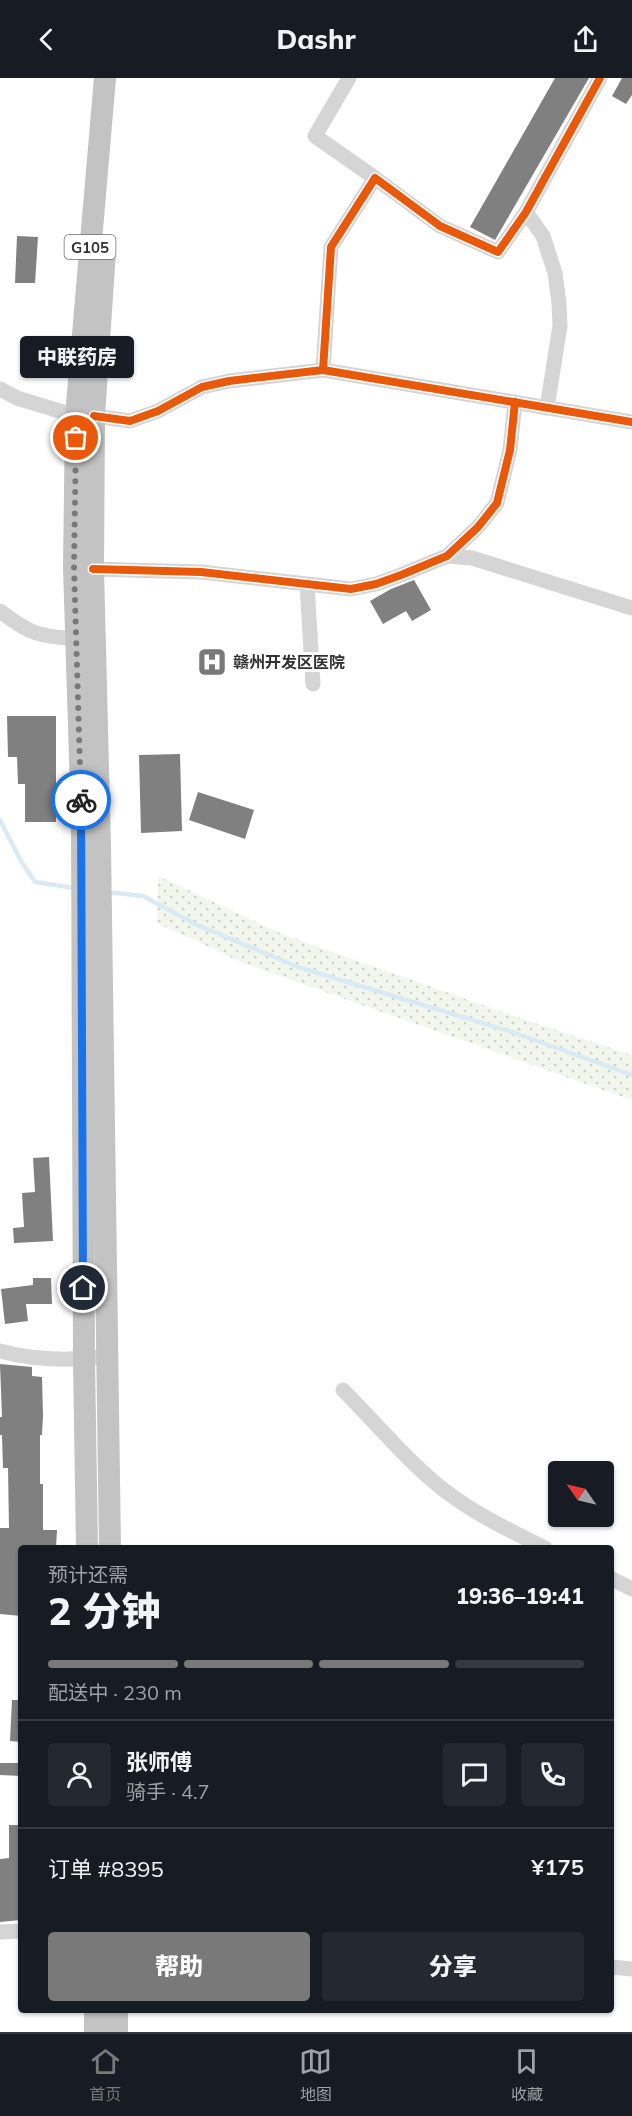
<!DOCTYPE html>
<html lang="zh">
<meta charset="utf-8">
<style>
:root{--surface:#171b24;--page:#242831;--text:#f1f3f6;--muted:#9ea1a6;--line:#363941;--accent:#797979}
body{margin:0;font-family:Mulish,"Noto Sans SC",sans-serif;background:var(--page);color:var(--text);height:100vh;display:flex;flex-direction:column;font-size:22px;white-space:nowrap}
*{box-sizing:border-box;margin:0}
p{font-size:20px;color:var(--muted)}
.icon{flex:none;width:33px;height:33px;fill:none;stroke:currentColor;stroke-width:2;stroke-linecap:round;stroke-linejoin:round}
.map{position:relative;flex:1;overflow:hidden}
.details{position:absolute;left:18px;top:1467px;width:596px;height:468px;display:flex;flex-direction:column;background:var(--surface);border-radius:6px;box-shadow:0 2px 4px #0004}
.details>*{flex:none}
.needle{width:39px;rotate:304deg}
.buttons{position:absolute;left:548px;top:1383px;display:grid;gap:12px}
.buttons a{display:grid;place-items:center;width:66px;height:66px;border-radius:6px;background:var(--surface);box-shadow:0 2px 4px #0004;font-size:30px}
.pin{position:absolute;display:grid;place-items:center;width:51px;height:51px;color:#fff;margin:-26px;border:3px solid #fff;border-radius:50%;box-shadow:0 2px 6px #0007}
.courier{position:absolute;display:grid;place-items:center;width:60px;height:60px;margin:-30px;border:4px solid #1a73e8;border-radius:50%;background:#fff;color:#222;box-shadow:0 2px 8px #0007}
.bubble{position:absolute;height:42px;border-radius:6px;background:var(--surface);box-shadow:0 2px 4px #0004;font-size:20px;font-weight:800;line-height:42px;text-align:center}
.overview em{font-style:normal;font-weight:800}
.overview div{display:flex;flex-direction:column-reverse}
.overview{display:flex;align-items:center;justify-content:space-between;height:102px;padding:0 30px}
h1{font-size:39px;font-weight:800;line-height:45px}
.bar{display:grid;grid-template-columns:repeat(4,1fr);gap:9px 6px;align-content:center;height:72px;padding:0 30px}
.bar i{height:8px;border-radius:4px;background:var(--line)}
.bar .selected{background:var(--accent)}
.bar p{grid-column:span 4}
.line{display:flex;align-items:center;gap:15px;padding:0 30px;border-top:2px solid var(--line)}
.line div{flex:1}
.round{display:grid;place-items:center;flex:none;width:63px;height:63px;border-radius:6px;background:var(--page)}
.cta{display:flex;gap:12px;margin-top:auto;padding:12px 30px}
.cta a{flex:1;height:69px;border-radius:6px;background:var(--accent);color:#fff;font-size:24px;font-weight:800;line-height:69px;text-align:center}
.cta a+a{background:var(--page);color:var(--text)}
header{display:flex;justify-content:space-between;align-items:center;height:78px;padding:0 30px;background:var(--surface);font-size:27px;font-weight:800}
.tab-bar{display:flex;justify-content:space-around;align-items:center;height:84px;border-top:2px solid var(--line);background:var(--surface);font-size:16px;color:var(--muted)}
.tab-bar a{display:grid;justify-items:center;gap:3px}
.tab-bar .selected{color:var(--accent)}
.map>svg:first-child{display:block}
.grass{fill:url(#grass-dots)}
.lines{fill:none;stroke-linecap:round;stroke-linejoin:round}
.stream{stroke:#daeaf4;stroke-width:4.5}
.building{fill:#808080}
.minor{stroke:#d5d5d5;stroke-width:15}
.highway{stroke:#c3c3c3;stroke-width:22}
.cycleway-casing{stroke:#fff;stroke-width:11}
.cycleway{stroke:#e8590c;stroke-width:8}
.done{stroke:#797979;stroke-width:6;stroke-dasharray:0 10.8}
.route{stroke:#1a73e8;stroke-width:8}
.labels{text-anchor:middle;dominant-baseline:central;stroke-width:6;stroke-linejoin:round;paint-order:stroke}
.shield{fill:#fff;stroke:#6f6f6f;stroke-width:1.5}
.shield-label{font-size:15px;font-weight:bold;fill:#313131}
.poi-label{font-size:16px;font-weight:bold;fill:#313131;stroke:#fff;text-anchor:start}
</style>
<header><svg class="icon" aria-label="back" viewBox="0 0 24 24"><path d="M15 5l-7 7 7 7"/></svg>Dashr<svg class="icon" aria-label="share" viewBox="0 0 24 24"><path d="M12 15V3M7 8l5-5 5 5M5 13v7h14v-7"/></svg></header>
<div class="map">
<svg width="632" height="1954" viewBox="0 0 632 1954">
<defs>
<pattern id="grass-dots" width="8" height="8" patternUnits="userSpaceOnUse" patternTransform="scale(1.5)"><rect width="8" height="8" fill="#f2f6ed"/><path d="M2 2h.1M6 6h.1" fill="none" stroke="#d0d3cc" stroke-width="1.8" stroke-linecap="round"/></pattern>
</defs>
<rect width="100%" height="100%" fill="#fff"/>
<!-- grass -->
<path class="grass" d="M 158,798 L 282,856 L 502,934 L 632,977 L 632,1022 L 246,886 L 157,845 Z"/>
<g class="lines">
<!-- stream -->
<path class="stream" d="M 0,742 L 21,783 L 35,804 L 75,810
M 107,814 L 143,818 L 195,846 L 298,889 L 515,955 L 632,997"/>
</g>
<!-- building -->
<path class="building" d="M 555,0 L 589,0 L 495,162 L 470,149 Z
M 622,0 L 632,0 L 632,17 L 626,26 L 612,18 Z
M 17,158 L 38,159 L 35,205 L 15,205 Z
M 414,502 L 431,532 L 412,543 L 406,533 L 383,546 L 370,523 L 391,511 Z
M 7,638 L 56,638 L 56,744 L 25,744 L 25,706 L 18,706 L 17,679 L 8,679 Z
M 180,676 L 182,753 L 141,755 L 139,677 Z
M 198,714 L 254,732 L 245,761 L 189,742 Z
M 49,1079 L 53,1163 L 14,1165 L 13,1150 L 24,1149 L 22,1115 L 35,1114 L 33,1080 Z
M 33,1200 L 51,1200 L 52,1226 L 26,1226 L 28,1243 L 5,1246 L 1,1211 L 33,1207 Z
M 0,1286 L 32,1289 L 32,1298 L 42,1299 L 43,1337 L 42,1357 L 40,1357 L 40,1406 L 43,1406 L 43,1452 L 57,1452 L 56,1470 L 21,1470 L 21,1538 L 0,1536 L 0,1450 L 9,1450 L 8,1390 L 3,1390 L 2,1357 L 0,1357 L 0,1339 L 2,1339 Z
M 12,1622 L 21,1622 L 21,1664 L 10,1663 Z
M 0,1685 L 21,1685 L 21,1698 L 0,1697 Z
M 9,1747 L 21,1747 L 21,1842 L 0,1844 L 0,1781 L 9,1780 Z"/>
<g class="lines">
<!-- minor -->
<path class="minor" d="M 349,0 L 315,58 L 375,100
M 526,134 L 543,158 L 555,195 L 559,225 L 560,248 L 547,330
M 323,292 L 331,169 L 375,100 L 440,148 L 498,174 L 526,134 L 600,0
M 0,311 L 17,320 L 76,338
M 94,338 L 130,343 L 158,333 L 202,309 L 229,303 L 323,292 L 632,344
M 447,478 L 472,480 L 632,530
M 93,491 L 201,494 L 351,511 L 376,506 L 401,497 L 447,478 L 478,449 L 497,425 L 510,372 L 515,324
M 307,506 L 313,606
M 0,533 C 30,556 38,558 76,561
M 0,1273 C 36,1283 71,1283 108,1278
M 343,1312 C 378,1347 412,1389 452,1418 C 481,1439 513,1454 545,1470
M 610,1500 L 632,1511
M 0,1854 L 21,1853
M 610,1889 L 632,1891"/>
<!-- highway -->
<path class="highway" d="M 105,173 L 94,338 L 93,491 L 100,768 L 110,1470
M 87,1470 L 84,1282 L 82,744 L 74,489 L 76,338 L 105,0
M 95,1932 L 95,1954
M 117,1932 L 117,1954"/>
<!-- cycleway casing -->
<g class="cycleway-casing">
<path id="cycleway" d="M 323,292 L 331,169 L 375,100 L 440,148 L 498,174 L 526,134 L 600,0
M 94,338 L 130,343 L 158,333 L 202,309 L 229,303 L 323,292 L 632,344
M 93,491 L 201,494 L 351,511 L 376,506 L 401,497 L 447,478 L 478,449 L 497,425 L 510,372 L 515,324"/>
</g>
<!-- cycleway -->
<use href="#cycleway" class="cycleway"/>
</g>
<g class="lines">
<!-- done -->
<path class="done" d="M 76,360 L 74,489 L 81,722"/>
<!-- route -->
<path class="route" d="M 81,722 L 83,1210"/>
</g>
<!-- icons -->
<defs>
<g id="hospital-square" transform="scale(1.5)"><rect x="-9" y="-9" width="18" height="18" rx="4" fill="#797979" stroke="#fff"/><path d="M-5-5h3v3.5h4V-5h3V5h-3V1.5h-4V5h-3Z" fill="#fff"/></g>
</defs>
<g fill-rule="evenodd">
<use href="#hospital-square" x="212" y="584"/>
</g>
<g class="labels">
<!-- shield labels -->
<rect class="shield" x="64.5" y="157" width="51" height="24" rx="4.5"/>
<g class="shield-label">
<text x="90" y="169">G105</text>
</g>
<!-- poi labels -->
<g class="poi-label">
<text x="233" y="584">赣州开发区医院</text>
</g>
</g>
</svg>
<div class="buttons">
<a><svg class="needle" viewBox="-14 -14 28 28"><path d="M0-13l5 13h-10z" fill="#e53935"/><path d="M0 13l5-13h-10z" fill="#9ea1a6"/></svg></a>
</div>
<div class="pin" style="left:76px;top:360px;background:#ea580c"><svg class="icon" aria-label="bag" viewBox="0 0 24 24"><path d="M5 8h14l-1 12H6zM9 8a3 3 0 0 1 6 0"/></svg></div>
<div class="pin" style="left:83px;top:1210px;background:#1f2937"><svg class="icon" aria-label="home" viewBox="0 0 24 24"><path d="M3 11l9-7 9 7M6 9v11h12V9"/></svg></div>
<div class="courier" style="left:81px;top:722px"><svg class="icon" aria-label="bike" viewBox="0 0 24 24"><circle cx="6" cy="16" r="4"/><circle cx="18" cy="16" r="4"/><path d="M6 16l4-8h5l3 8M10 8l3 8H6M13 5h3"/></svg></div>
<div class="bubble" style="left:20px;top:258px;width:114px">中联药房</div>
<section class="details">
<div class="overview"><div><h1>2 分钟</h1><p>预计还需</p></div><em>19:36–19:41</em></div>
<div class="bar"><i class="selected"></i><i class="selected"></i><i class="selected"></i><i></i><p>配送中 · 230 m</p></div>
<div class="line" style="height:108px"><a class="round"><svg class="icon" aria-label="person" viewBox="0 0 24 24"><circle cx="12" cy="8" r="4"/><path d="M4 21q1-7 8-7t8 7"/></svg></a><div><b>张师傅</b><p>骑手 · 4.7</p></div><a class="round"><svg class="icon" aria-label="chat" viewBox="0 0 24 24"><path d="M4 5h16v11H9l-5 4z"/></svg></a><a class="round"><svg class="icon" aria-label="phone" viewBox="0 0 24 24"><path d="M5 4h4l2 5-3 2q2 4 5 5l2-3 5 2v4C11 20 4 13 5 4z"/></svg></a></div>
<div class="line" style="height:78px"><div>订单 #8395</div><b>¥175</b></div>
<div class="cta"><a>帮助</a><a>分享</a></div>
</section>
</div>
<nav class="tab-bar">
<a class="selected"><svg class="icon" aria-label="home" viewBox="0 0 24 24"><path d="M3 11l9-7 9 7M6 9v11h12V9"/></svg>首页</a>
<a><svg class="icon" aria-label="map" viewBox="0 0 24 24"><path d="M3 6l6-2 6 2 6-2v14l-6 2-6-2-6 2zM9 4v14M15 6v14"/></svg>地图</a>
<a><svg class="icon" aria-label="saved" viewBox="0 0 24 24"><path d="M7 4h10v16l-5-4-5 4z"/></svg>收藏</a>
</nav>
